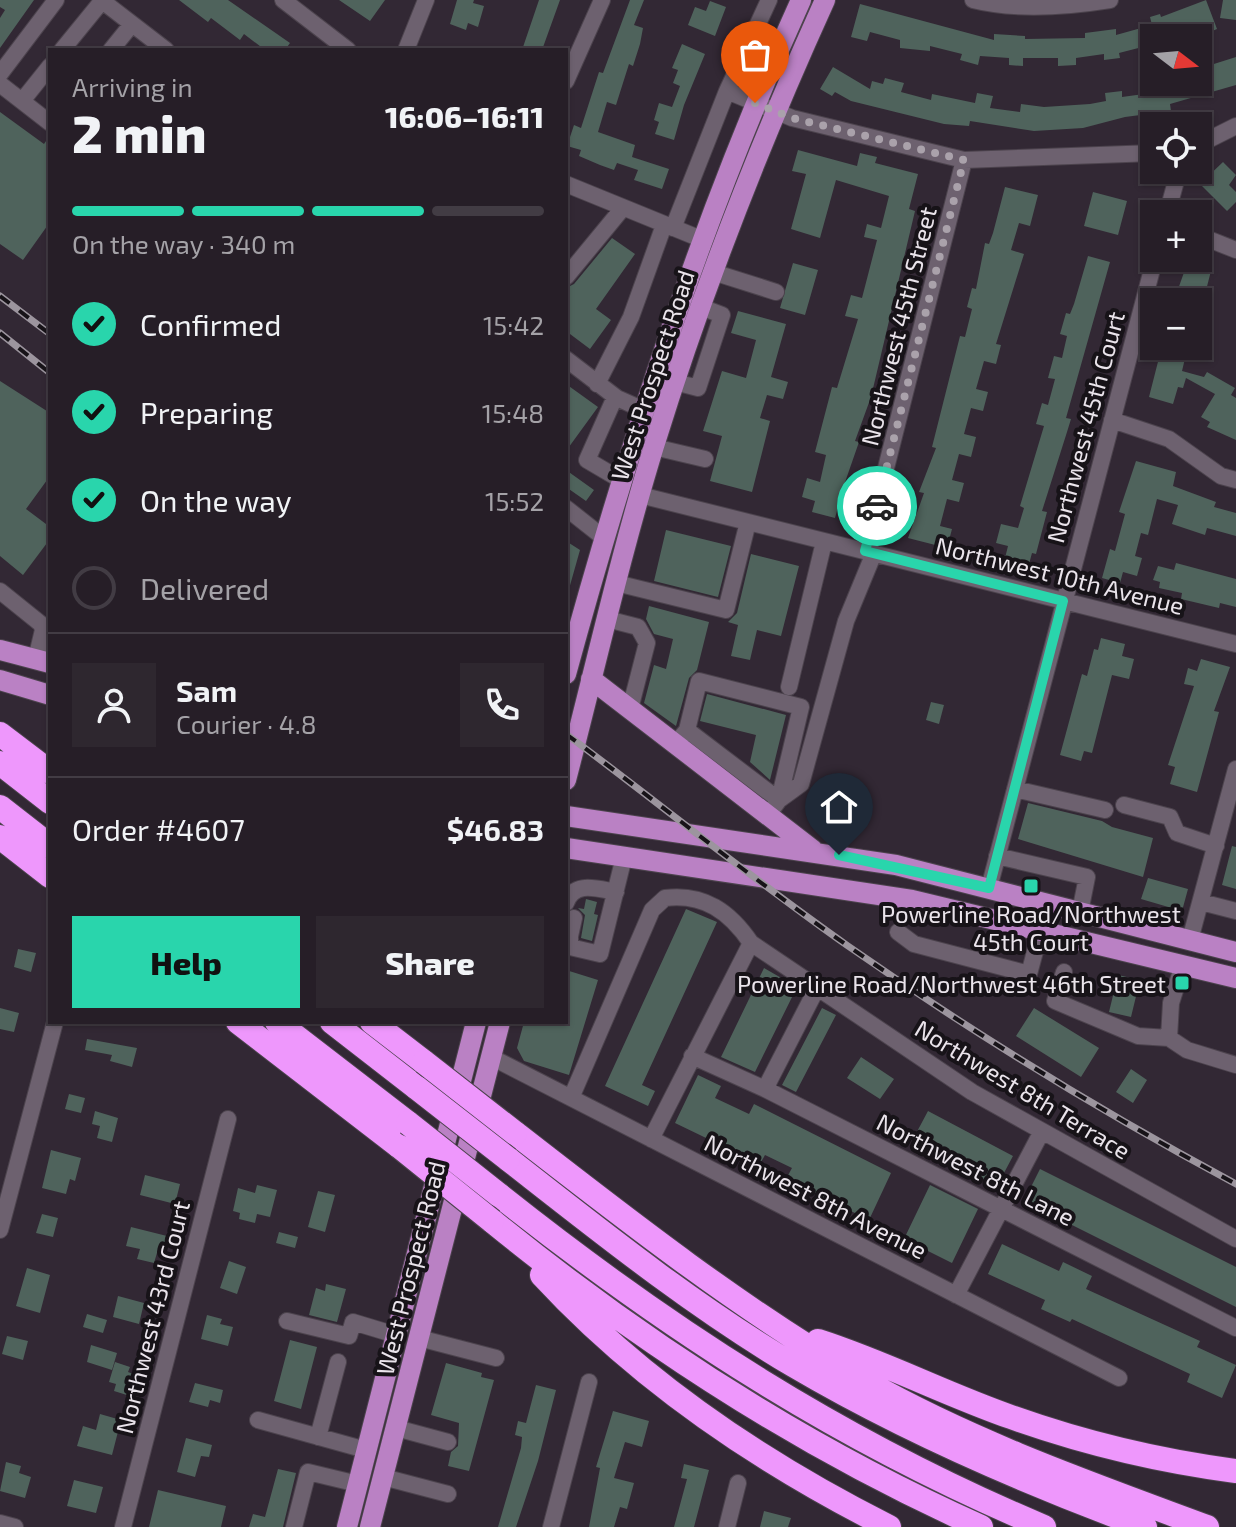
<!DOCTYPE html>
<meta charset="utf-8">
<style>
:root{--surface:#261e27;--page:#2e272f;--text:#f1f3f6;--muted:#a4a2a7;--line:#423c44;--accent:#29d5ac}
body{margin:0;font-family:"Exo 2",sans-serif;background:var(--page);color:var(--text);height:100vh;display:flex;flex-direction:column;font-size:30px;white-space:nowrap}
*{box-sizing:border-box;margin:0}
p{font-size:26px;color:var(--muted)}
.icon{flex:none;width:44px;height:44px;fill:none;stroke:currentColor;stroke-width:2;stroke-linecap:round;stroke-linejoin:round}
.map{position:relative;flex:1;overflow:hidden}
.side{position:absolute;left:48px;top:48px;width:520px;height:976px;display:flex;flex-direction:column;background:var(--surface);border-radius:0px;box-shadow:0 2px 6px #0004,0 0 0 2px var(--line)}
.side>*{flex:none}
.needle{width:52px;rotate:106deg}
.tools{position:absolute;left:1140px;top:24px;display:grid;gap:16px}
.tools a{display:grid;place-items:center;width:72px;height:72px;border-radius:0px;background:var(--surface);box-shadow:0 2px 6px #0004,0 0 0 2px var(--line);font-size:40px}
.pin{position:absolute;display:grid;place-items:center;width:68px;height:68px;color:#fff;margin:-82px -34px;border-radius:50% 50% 50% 0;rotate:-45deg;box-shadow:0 0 8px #0007}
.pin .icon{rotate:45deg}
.courier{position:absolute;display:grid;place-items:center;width:80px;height:80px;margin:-40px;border:6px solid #29d5ac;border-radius:50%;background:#fff;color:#222;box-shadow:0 2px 10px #0007}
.overview em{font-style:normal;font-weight:800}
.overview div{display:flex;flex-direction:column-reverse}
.overview{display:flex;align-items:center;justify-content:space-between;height:136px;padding:0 24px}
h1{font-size:52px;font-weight:800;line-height:60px}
.bar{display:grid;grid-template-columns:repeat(4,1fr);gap:12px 8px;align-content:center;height:96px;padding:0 24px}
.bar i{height:10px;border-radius:6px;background:var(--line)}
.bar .selected{background:var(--accent)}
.bar p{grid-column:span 4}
.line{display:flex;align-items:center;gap:20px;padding:0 24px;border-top:2px solid var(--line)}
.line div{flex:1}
.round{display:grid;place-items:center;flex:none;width:84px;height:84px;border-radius:0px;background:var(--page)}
ol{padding:0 24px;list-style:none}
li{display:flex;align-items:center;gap:24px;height:88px}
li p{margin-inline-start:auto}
li .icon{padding:8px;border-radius:50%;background:var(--accent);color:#111;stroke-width:4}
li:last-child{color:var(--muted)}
li i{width:44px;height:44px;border:4px solid var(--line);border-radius:50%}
.action{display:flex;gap:16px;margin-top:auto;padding:16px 24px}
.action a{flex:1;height:92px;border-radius:0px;background:var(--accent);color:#111;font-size:32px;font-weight:800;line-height:92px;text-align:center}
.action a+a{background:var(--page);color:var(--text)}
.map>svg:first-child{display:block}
.building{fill:#4f635c}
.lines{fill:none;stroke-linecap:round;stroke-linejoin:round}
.minor-casing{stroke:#4c434d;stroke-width:18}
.major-casing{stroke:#4c434d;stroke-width:22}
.highway-casing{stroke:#4c434d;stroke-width:26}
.minor{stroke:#6d616f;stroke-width:16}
.major{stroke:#ba81c4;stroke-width:20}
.highway{stroke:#ee97fc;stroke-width:24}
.rail-casing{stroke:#9c959e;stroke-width:7}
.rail{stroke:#171318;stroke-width:4;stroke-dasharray:12;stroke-linecap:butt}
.highway-bridge-casing{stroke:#4c434d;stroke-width:26;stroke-linecap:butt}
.highway-bridge{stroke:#ee97fc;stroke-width:24}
.done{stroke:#aaa2ab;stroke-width:8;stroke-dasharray:0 14.4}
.route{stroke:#29d5ac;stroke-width:10}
.poi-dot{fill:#29d5ac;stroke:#171318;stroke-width:3}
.labels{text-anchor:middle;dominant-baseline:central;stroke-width:8;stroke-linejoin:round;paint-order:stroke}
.street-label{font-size:24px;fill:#eae4eb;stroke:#171318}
.poi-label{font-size:24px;fill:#eae4eb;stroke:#171318}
</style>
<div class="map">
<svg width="1236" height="1527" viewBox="0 0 1236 1527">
<rect width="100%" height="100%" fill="#322834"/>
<!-- building -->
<path class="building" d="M 0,0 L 34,0 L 0,48 L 0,18 L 5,10 L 0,7 Z
M 179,0 L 228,0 L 290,43 L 285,50 L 265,50 L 244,34 L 240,40 L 211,18 L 208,22 Z
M 339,0 L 385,0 L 370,21 Z
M 457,0 L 474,0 L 473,3 L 484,6 L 478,27 L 468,23 L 466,30 L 450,24 Z
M 539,0 L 560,0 L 542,50 L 522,50 Z
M 630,0 L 644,0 L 634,25 L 643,28 L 640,44 L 633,66 L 629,64 L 616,105 L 607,102 L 598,132 L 635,145 L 632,157 L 669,169 L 662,189 L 634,180 L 638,170 L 617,163 L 614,170 L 600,165 L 579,156 L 581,150 L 567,146 L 574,125 L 581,128 L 599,72 L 603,73 Z
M 1206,0 L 1217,29 L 1198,37 L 1198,27 L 1169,38 L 1154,38 L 1154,44 L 1119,53 L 1120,58 L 1104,60 L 1104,54 L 1076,58 L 1076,65 L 1058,66 L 1058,58 L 1023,58 L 1023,66 L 1009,65 L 1009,58 L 980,56 L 978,65 L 960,60 L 962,54 L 930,46 L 930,51 L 900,48 L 900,40 L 870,32 L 867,41 L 851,37 L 860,4 L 994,40 L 994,34 L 1025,36 L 1025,39 L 1085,38 L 1085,33 L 1116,29 L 1116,35 L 1152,25 L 1150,17 L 1160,14 L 1161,17 Z
M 1223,0 L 1236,0 L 1236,20 L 1220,18 Z
M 710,1 L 726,7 L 715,36 L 688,25 L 695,7 L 706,11 Z
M 682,44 L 705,54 L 684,105 L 674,140 L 655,134 L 659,122 L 654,120 L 659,103 L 672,107 L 680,86 L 673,83 L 678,70 L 672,68 Z
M 1236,57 L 1236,85 L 1170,104 L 1171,111 L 1125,117 L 1083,128 L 1034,131 L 970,121 L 969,126 L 944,124 L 851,101 L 835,92 L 832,96 L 820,89 L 833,67 L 870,89 L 872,81 L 883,84 L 885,78 L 904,83 L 901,92 L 931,100 L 932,94 L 975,103 L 977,93 L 993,96 L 990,108 L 1020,112 L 1021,104 L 1044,107 L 1090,104 L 1106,101 L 1105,93 L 1122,91 L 1122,97 L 1180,89 L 1179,82 L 1198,82 L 1198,69 Z
M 0,112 L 44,144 L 50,135 L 50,222 L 23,260 L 0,244 Z
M 798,150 L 857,166 L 860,153 L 877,157 L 875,163 L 918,174 L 909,209 L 915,211 L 871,397 L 855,441 L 859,442 L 843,488 L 847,489 L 842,508 L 838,507 L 835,518 L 812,512 L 815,501 L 802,497 L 807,478 L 820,482 L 826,455 L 815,452 L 832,387 L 837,388 L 858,319 L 845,316 L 851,295 L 862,298 L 877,240 L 864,237 L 867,224 L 881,228 L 889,196 L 836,180 L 820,238 L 791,229 L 806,174 L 792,171 Z
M 1223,162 L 1236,175 L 1229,185 L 1236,192 L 1236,202 L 1227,211 L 1200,184 Z
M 1005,187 L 1038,195 L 1030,226 L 1019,223 L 1011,250 L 1024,254 L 996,344 L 1001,345 L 996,364 L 984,361 L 976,389 L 988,392 L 983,411 L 971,408 L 964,434 L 976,437 L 971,457 L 959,454 L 952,480 L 964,483 L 959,502 L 947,499 L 940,526 L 952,529 L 947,548 L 908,538 L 924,493 L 919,492 L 936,448 L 932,447 L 960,336 L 965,337 L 972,309 L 967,307 L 972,288 L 976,289 L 985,243 L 989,244 L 993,233 Z
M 1093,192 L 1127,201 L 1118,235 L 1084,226 Z
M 612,238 L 635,254 L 596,309 L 611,320 L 590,349 L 566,331 L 566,288 L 574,284 Z
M 1088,256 L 1110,262 L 1066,418 L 1071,419 L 1067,432 L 1042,511 L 1047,512 L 1036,554 L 1032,553 L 1029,564 L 1005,558 L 1008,546 L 996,543 L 1001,524 L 1018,528 L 1024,508 L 1020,506 L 1044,426 L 1036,424 L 1042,403 L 1048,405 L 1055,379 L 1048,378 L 1054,356 L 1062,358 L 1067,336 L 1060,334 L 1066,313 L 1070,314 L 1074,304 Z
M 1188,261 L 1212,267 L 1203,302 L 1176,295 Z
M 793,263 L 818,270 L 805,315 L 780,308 Z
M 738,311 L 786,324 L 771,377 L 788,382 L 783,399 L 767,395 L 760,418 L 770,421 L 752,492 L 710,481 L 722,436 L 703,431 L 722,371 L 746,378 L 756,340 L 731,333 Z
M 1162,346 L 1188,346 L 1182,371 L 1204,377 L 1207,372 L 1235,388 L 1231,395 L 1236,398 L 1236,440 L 1207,427 L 1210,422 L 1201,417 L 1215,394 L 1186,378 L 1183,388 L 1178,387 L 1173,404 L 1149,397 Z
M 0,381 L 50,413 L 50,476 L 26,509 L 50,527 L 50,539 L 23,575 L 0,556 Z
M 566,384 L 598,407 L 566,451 Z
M 1136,461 L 1176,472 L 1173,486 L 1216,502 L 1214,507 L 1236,513 L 1236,536 L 1207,528 L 1205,535 L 1172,524 L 1178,505 L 1157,499 L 1148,535 L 1141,533 L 1135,556 L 1142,558 L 1137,576 L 1123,572 L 1120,583 L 1102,578 L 1110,549 L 1115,551 L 1125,514 L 1119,512 Z
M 566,470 L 594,490 L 586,501 L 566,487 Z
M 666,530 L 731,546 L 718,597 L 654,581 Z
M 566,541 L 580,550 L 569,589 L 566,589 Z
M 751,554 L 799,566 L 781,636 L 757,630 L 750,660 L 731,656 L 738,625 L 728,622 L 737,613 Z
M 1176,563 L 1236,579 L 1236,607 L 1220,603 L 1219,608 L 1181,599 L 1182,593 L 1159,588 L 1160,582 L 1153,580 L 1158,566 L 1174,570 Z
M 649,606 L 709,622 L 697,670 L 689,678 L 676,726 L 644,703 L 654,665 L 666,669 L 673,639 L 654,634 L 646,619 Z
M 1101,638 L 1125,644 L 1122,656 L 1134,659 L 1129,679 L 1112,675 L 1092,753 L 1084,751 L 1081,761 L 1060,755 L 1082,674 L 1087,676 L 1094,649 L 1098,650 Z
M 1201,659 L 1230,667 L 1214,711 L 1219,712 L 1197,792 L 1170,784 L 1175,767 L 1168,765 L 1194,686 L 1184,684 L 1188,668 L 1197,671 Z
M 707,694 L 786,715 L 770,780 L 750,762 L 756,735 L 700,721 Z
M 931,702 L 944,705 L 939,724 L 926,720 Z
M 1028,803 L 1102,821 L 1112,827 L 1153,838 L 1143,877 L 1018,839 Z
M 1232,846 L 1236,847 L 1236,889 L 1222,885 Z
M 1148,878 L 1188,889 L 1182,911 L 1141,899 Z
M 586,899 L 597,902 L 594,914 L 598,915 L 592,941 L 581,938 L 585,915 L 578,908 L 584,909 Z
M 686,909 L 717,922 L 642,1085 L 655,1091 L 648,1106 L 605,1086 Z
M 18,949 L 36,953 L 31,972 L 14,967 Z
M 764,968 L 797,987 L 755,1072 L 721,1057 Z
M 566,970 L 598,980 L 569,1075 L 524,1061 L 517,1048 L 524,1022 L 566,1022 Z
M 1118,975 L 1140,980 L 1131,1017 L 1109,1012 Z
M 0,1008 L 19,1013 L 14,1032 L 0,1029 Z
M 822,1008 L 836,1015 L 796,1092 L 782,1085 Z
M 1034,1008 L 1099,1048 L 1081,1077 L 1016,1036 Z
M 87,1039 L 137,1048 L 132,1067 L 110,1061 L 112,1055 L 85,1050 Z
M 861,1057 L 894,1079 L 880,1099 L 847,1078 Z
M 1131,1069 L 1147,1080 L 1133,1103 L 1116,1092 Z
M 698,1075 L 721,1086 L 715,1098 L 749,1114 L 754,1104 L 891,1173 L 869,1220 L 786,1179 L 792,1168 L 765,1155 L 760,1164 L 675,1123 Z
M 69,1094 L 85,1098 L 81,1113 L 65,1109 Z
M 95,1111 L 118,1118 L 112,1142 L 97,1138 L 100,1126 L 92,1124 Z
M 928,1111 L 1013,1156 L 997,1186 L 912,1141 Z
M 51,1150 L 81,1158 L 75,1181 L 70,1179 L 66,1194 L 42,1188 Z
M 1040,1169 L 1236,1267 L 1236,1307 L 1024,1201 Z
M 145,1175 L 180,1184 L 175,1204 L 140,1195 Z
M 257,1185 L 277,1190 L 270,1217 L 257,1214 L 255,1223 L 239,1219 L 240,1213 L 233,1211 L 238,1188 L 255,1193 Z
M 930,1185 L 978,1209 L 952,1263 L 904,1239 Z
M 318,1191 L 335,1195 L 325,1232 L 308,1227 Z
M 42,1214 L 58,1218 L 53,1237 L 36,1233 Z
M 131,1227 L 167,1236 L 165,1247 L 159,1246 L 154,1263 L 137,1259 L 140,1249 L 126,1246 Z
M 279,1232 L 298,1237 L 295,1248 L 276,1243 Z
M 1002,1244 L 1059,1271 L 1063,1262 L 1092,1276 L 1086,1289 L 1200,1341 L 1197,1347 L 1236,1365 L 1222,1398 L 1187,1382 L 1190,1374 L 1072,1319 L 1070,1322 L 1041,1309 L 1045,1300 L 988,1274 Z
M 229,1261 L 246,1267 L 237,1294 L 220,1288 Z
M 27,1268 L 50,1275 L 40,1313 L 16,1306 Z
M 326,1284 L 346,1289 L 337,1322 L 309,1315 L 316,1288 L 325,1291 Z
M 118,1296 L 144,1303 L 139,1324 L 113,1317 Z
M 87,1314 L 107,1320 L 103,1333 L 83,1327 Z
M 207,1315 L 222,1319 L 220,1324 L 233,1327 L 228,1346 L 201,1339 Z
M 7,1336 L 28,1341 L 23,1360 L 2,1354 Z
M 290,1340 L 317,1347 L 301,1409 L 274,1401 Z
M 91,1345 L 117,1353 L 112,1370 L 87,1362 Z
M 115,1362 L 130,1367 L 128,1372 L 136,1375 L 130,1396 L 114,1391 L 116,1384 L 109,1382 Z
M 446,1363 L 482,1373 L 481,1377 L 494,1380 L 469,1471 L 448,1466 L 451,1452 L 458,1446 L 459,1423 L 431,1415 Z
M 195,1383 L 223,1390 L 220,1403 L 210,1400 L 208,1407 L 189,1402 Z
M 536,1385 L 556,1390 L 538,1461 L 516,1527 L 498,1527 L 521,1448 L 522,1437 L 515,1435 L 518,1421 L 526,1423 Z
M 613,1411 L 649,1421 L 642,1447 L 625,1442 L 614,1478 L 634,1483 L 627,1509 L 620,1507 L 614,1527 L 589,1527 L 600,1468 L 596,1467 Z
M 100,1414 L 121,1420 L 112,1455 L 77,1446 L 83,1426 L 96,1430 Z
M 186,1438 L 212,1445 L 209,1457 L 201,1456 L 195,1477 L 177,1472 Z
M 6,1462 L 21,1466 L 19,1473 L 31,1477 L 25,1498 L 0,1491 Z
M 684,1464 L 709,1470 L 694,1527 L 674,1527 L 687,1479 L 681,1478 Z
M 278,1469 L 296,1473 L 283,1527 L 249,1527 L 253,1514 L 265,1517 Z
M 74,1480 L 103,1487 L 96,1513 L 67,1506 Z
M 158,1490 L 226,1506 L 221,1527 L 149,1527 Z
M 764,1511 L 791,1518 L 788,1527 L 760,1527 Z"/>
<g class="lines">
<!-- minor casing -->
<g class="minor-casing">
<path id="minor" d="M 101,0 L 166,50
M 283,0 L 348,50
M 973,0 C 1017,11 1066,7 1110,0
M 62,50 L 102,1
M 111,50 L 132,24
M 406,50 L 426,0
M 0,74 L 56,0
M 566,81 L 602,0
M 0,84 L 50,123
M 727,91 L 792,118 L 964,160 L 1154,153
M 22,101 L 50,66
M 1198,145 L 1236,126
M 566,184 L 701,239
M 1167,214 L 1179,170
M 673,228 L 727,91 L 769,0
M 1198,235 L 1236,250
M 713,272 L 776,292
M 566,277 L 622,209
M 566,359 L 617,398 L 655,415
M 675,382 L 698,388 L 722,315 L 701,307
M 597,384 L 631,317 L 664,225
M 615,397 L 587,460 L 621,480
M 1112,420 L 1169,439 L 1221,476 L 1236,480
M 654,447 L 705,459
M 640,495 L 1236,644
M 566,508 L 604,538
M 865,551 L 964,160
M 616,583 L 726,610 L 748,522
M 0,591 L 41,624 L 43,630 L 36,659
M 607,619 L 638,627 L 647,643 L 630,709
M 789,687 L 824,542
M 687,730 L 699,681 L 801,707 L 779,800
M 682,736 L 687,730 L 779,800 L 773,808
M 1015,789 L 1105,810
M 779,800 L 801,784 L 846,621 L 874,553
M 1124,805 L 1170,817 L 1177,833 L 1216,846
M 997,856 L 1087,877 L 1080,912
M 989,888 L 1155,258
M 1201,902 L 1236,911
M 566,903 C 574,880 598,889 616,892
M 898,932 L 914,944 L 1029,974 L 1041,929
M 566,935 L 570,936 L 570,947 L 600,954 L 624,857
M 570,936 L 574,918
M 1190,940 L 1236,769
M 1183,965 L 1171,1003 L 1169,1038 L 1187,1050 L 1236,1065
M 1064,972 L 1055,1001 L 1138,1036 L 1169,1038
M 692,1056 L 765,1089 L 1236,1328
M 491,1057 L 1119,1378
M 765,1089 L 817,988
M 571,1098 L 652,910 L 665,898 C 704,893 730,912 751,943 L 972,1092 L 1236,1239
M 651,1139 L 751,943
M 0,1230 L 55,1022
M 956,1295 L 1041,1133
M 287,1321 L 349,1336 L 353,1322 L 396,1335
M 419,1338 L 496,1358
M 258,1420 L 366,1450
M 396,1428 L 448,1442
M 318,1437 L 338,1362
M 383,1477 L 448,1494
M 0,1523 L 15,1527
M 123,1527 L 228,1119
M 294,1527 L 308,1472 L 358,1484
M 551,1527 L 589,1382
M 727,1527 L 738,1483"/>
</g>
<!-- major casing -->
<g class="major-casing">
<path id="major" d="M 0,650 L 50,663
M 566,674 C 629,444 702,218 801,0
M 591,679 L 813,850
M 0,680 L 50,695
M 566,780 C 595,669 620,556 654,446 C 701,294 759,145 825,0
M 566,816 L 896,865 L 1236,952
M 566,848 L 912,900 L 1236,978
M 347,1527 L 476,1022
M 370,1527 L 500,1022"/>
</g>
<!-- highway casing -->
<g class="highway-casing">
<path id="highway" d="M 0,734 L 50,772
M 0,763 L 50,802
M 0,807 L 50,846
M 0,837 L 50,876
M 238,1022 L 400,1147
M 277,1022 L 408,1123
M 332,1022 L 417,1088
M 372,1022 L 424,1062
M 515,1133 C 628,1221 742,1310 866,1382 C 974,1443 1091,1484 1207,1527
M 508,1159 C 600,1231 692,1305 793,1365 C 905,1431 1023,1482 1145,1527
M 499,1195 C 670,1331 842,1442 1044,1527
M 492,1221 C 642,1343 804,1448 981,1527
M 542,1275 C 639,1380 762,1463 889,1527
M 818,1341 C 884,1362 945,1394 1011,1417 C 1084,1443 1159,1461 1236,1471"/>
</g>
<!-- minor -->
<use href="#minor" class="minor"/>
<!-- major -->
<use href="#major" class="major"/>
<!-- highway -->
<use href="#highway" class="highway"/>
<!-- rail casing -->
<g class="rail-casing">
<path id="rail" d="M 0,296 L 50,334
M 0,333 L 50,373
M 566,734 C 660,804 751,878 848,946 C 973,1033 1102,1112 1236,1184"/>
</g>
<!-- rail -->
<use href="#rail" class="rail"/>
<!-- highway-bridge casing -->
<g class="highway-bridge-casing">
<path id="highway-bridge" d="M 424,1062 L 515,1133
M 417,1088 L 508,1159
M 408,1123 L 499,1195
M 400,1147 L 492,1221"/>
</g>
<!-- highway-bridge -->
<use href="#highway-bridge" class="highway-bridge"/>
</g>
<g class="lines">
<!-- done -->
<path class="done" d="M 755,103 L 792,118 L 964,160 L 877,506"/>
<!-- route -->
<path class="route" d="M 839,855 L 989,888 L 1063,601 L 865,551 L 877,506"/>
</g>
<!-- markers -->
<g class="poi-dot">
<rect x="1023" y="878" width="16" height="16" rx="4"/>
<rect x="1174" y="975" width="16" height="16" rx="4"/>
</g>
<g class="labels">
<!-- street labels -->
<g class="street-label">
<text transform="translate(898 326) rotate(-76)">Northwest 45th Street</text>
<text transform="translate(652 375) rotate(-72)">West Prospect Road</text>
<text transform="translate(1085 427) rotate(-75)">Northwest 45th Court</text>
<text transform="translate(1060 575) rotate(14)">Northwest 10th Avenue</text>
<text transform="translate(1023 1089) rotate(31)">Northwest 8th Terrace</text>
<text transform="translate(976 1169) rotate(27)">Northwest 8th Lane</text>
<text transform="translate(816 1196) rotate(27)">Northwest 8th Avenue</text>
<text transform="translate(410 1268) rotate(-76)">West Prospect Road</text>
<text transform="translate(152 1317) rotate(-76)">Northwest 43rd Court</text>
</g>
<!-- poi labels -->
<g class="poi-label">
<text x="1031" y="913">Powerline Road/Northwest<tspan x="1031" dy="28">45th Court</tspan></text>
<text x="1166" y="983" text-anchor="end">Powerline Road/Northwest 46th Street</text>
</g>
</g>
</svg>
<div class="tools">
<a><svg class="needle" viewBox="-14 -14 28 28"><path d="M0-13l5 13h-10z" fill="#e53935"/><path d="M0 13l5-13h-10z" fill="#a4a2a7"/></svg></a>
<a><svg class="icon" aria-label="locate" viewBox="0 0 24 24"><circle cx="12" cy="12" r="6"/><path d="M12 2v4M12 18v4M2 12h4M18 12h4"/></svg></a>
<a>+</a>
<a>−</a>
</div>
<div class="pin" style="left:755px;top:103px;background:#ea580c"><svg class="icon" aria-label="bag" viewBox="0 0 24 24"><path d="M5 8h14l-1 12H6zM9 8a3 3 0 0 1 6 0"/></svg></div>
<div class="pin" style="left:839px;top:855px;background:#1f2937"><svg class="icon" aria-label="home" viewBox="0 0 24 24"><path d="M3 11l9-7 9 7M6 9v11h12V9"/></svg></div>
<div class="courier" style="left:877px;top:506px"><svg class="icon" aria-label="car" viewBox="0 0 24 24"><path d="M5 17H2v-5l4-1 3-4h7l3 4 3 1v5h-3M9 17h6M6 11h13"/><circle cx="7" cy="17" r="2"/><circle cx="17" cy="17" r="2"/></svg></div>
<section class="side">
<div class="overview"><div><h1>2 min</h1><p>Arriving in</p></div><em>16:06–16:11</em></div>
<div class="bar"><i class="selected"></i><i class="selected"></i><i class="selected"></i><i></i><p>On the way · 340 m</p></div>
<ol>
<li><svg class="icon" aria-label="check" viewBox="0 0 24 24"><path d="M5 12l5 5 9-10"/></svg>Confirmed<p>15:42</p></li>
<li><svg class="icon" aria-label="check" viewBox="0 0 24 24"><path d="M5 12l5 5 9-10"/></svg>Preparing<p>15:48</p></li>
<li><svg class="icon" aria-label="check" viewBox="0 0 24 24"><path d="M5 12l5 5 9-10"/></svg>On the way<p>15:52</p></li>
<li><i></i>Delivered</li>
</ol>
<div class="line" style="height:144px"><a class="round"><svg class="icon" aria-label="person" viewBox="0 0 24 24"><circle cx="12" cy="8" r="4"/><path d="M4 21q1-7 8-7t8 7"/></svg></a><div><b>Sam</b><p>Courier · 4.8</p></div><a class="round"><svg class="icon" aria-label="phone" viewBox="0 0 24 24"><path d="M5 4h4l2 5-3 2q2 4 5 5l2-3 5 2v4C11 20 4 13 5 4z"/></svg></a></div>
<div class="line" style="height:104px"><div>Order #4607</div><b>$46.83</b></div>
<div class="action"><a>Help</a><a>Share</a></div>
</section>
</div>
